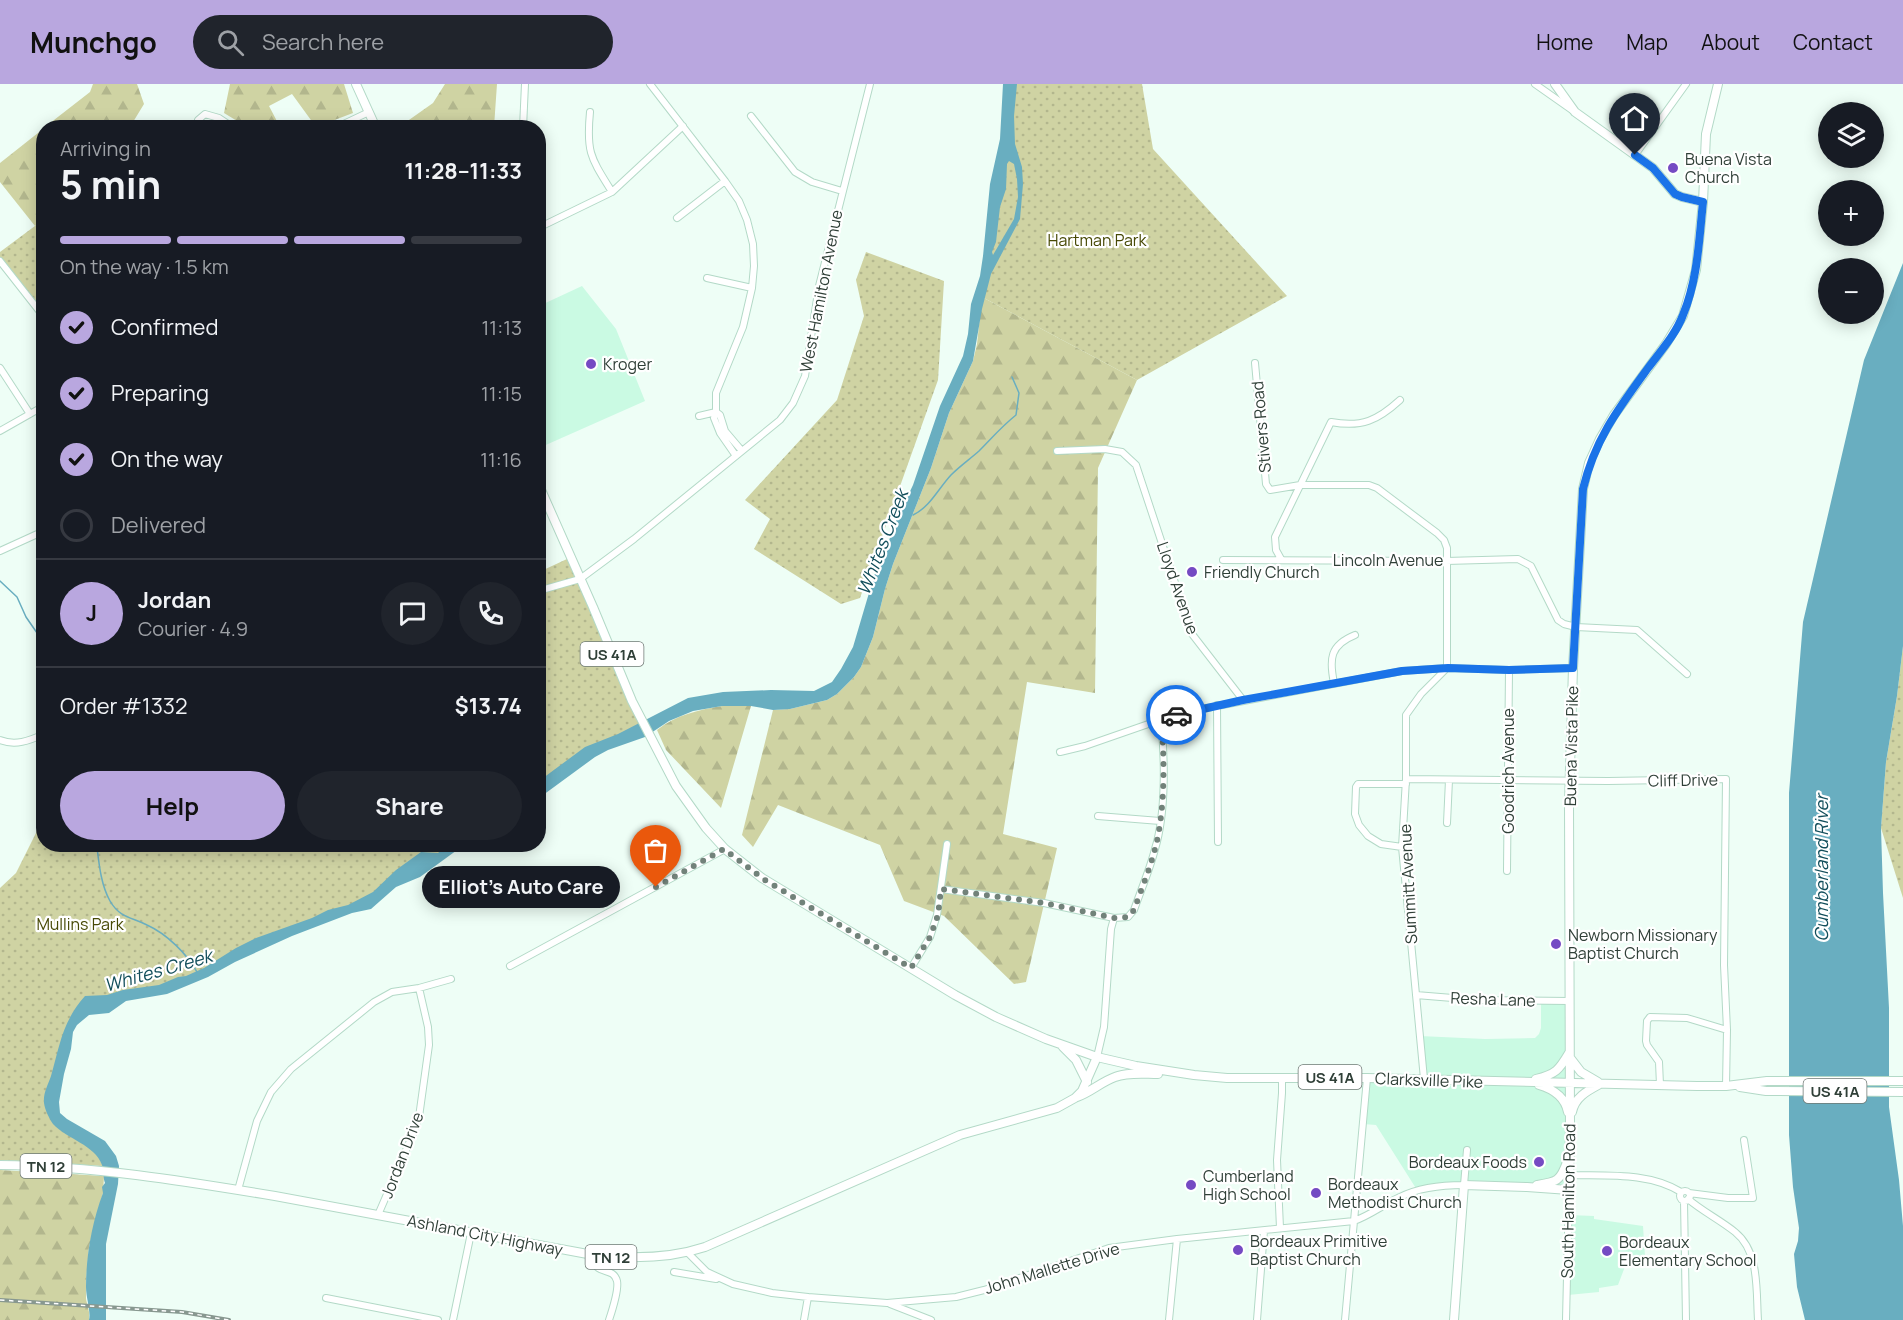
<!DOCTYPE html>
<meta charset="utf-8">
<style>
:root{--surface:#171b24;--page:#20242c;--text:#f1f3f6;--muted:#9ea1a6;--line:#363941;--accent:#b9a7df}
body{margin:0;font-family:Manrope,sans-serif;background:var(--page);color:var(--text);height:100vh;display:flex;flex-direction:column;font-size:22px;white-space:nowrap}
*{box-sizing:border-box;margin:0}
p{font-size:20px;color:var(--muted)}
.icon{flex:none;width:33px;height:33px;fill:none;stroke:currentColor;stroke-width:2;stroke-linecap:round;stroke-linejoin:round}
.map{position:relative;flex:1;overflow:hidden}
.sheet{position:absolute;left:36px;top:36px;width:510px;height:732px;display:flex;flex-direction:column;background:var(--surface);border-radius:24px;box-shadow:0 3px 15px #0003}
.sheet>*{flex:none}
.buttons{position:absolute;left:1818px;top:18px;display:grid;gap:12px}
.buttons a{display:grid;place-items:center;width:66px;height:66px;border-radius:50%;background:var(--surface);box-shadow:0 3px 15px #0003;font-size:30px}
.pin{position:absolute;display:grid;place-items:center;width:51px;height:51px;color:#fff;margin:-62px -26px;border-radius:50% 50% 50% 0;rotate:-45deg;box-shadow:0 0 6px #0007}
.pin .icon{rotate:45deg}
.courier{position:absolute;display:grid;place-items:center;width:60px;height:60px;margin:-30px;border:4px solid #1a73e8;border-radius:50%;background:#fff;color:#222;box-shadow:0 2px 8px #0007}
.bubble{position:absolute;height:42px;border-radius:21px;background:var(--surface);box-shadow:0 3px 15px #0003;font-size:20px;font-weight:700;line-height:42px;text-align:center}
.summary em{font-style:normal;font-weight:700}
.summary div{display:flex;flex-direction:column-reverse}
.summary{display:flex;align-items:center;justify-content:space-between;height:102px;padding:0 24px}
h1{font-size:39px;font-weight:700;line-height:45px}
.bar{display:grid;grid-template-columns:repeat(4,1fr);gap:9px 6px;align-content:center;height:72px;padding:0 24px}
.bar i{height:8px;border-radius:4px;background:var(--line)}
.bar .active{background:var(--accent)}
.bar p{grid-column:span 4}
.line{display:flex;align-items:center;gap:15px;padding:0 24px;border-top:2px solid var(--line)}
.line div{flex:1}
.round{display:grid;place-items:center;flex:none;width:63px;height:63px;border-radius:32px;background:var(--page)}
ol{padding:0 24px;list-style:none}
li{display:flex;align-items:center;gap:18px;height:66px}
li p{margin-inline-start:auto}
li .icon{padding:6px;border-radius:50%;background:var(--accent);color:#111;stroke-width:4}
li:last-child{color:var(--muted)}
li i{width:33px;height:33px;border:3px solid var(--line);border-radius:50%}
.primary-button{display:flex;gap:12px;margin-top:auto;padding:12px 24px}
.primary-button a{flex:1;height:69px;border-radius:36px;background:var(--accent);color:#111;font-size:24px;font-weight:700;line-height:69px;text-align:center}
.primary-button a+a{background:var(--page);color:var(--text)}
header{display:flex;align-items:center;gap:36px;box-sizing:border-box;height:84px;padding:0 30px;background:var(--accent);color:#111}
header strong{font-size:28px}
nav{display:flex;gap:33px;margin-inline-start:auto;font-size:21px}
.search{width:420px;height:54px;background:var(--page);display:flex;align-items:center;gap:15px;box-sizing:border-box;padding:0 21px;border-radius:33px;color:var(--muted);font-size:22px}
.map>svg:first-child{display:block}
.built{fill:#cafae3}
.green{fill:url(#green-dots)}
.forest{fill:url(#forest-firs)}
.water{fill:#69aec0;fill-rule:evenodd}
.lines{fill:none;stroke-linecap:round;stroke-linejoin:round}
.stream{stroke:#69aec0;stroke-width:1.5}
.minor-casing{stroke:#b3d9c7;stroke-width:8}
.major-casing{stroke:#b3d9c7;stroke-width:10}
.minor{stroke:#fff;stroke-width:6}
.major{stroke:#fff;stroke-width:8}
.rail-casing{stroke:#889890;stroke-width:4}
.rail{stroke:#fff;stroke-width:1.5;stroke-dasharray:4.5;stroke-linecap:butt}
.done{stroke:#72827a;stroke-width:6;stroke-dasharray:0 10.8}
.route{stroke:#1a73e8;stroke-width:8}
.poi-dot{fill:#754ac3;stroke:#fff;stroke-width:2}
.labels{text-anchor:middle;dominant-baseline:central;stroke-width:4.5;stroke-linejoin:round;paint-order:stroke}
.shield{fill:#fff;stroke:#6e7974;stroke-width:1.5}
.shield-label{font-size:15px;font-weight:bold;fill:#304038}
.poi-label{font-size:16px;fill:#304038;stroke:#fff;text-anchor:start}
.park-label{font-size:16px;fill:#474905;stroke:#fff}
.street-label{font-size:16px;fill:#304038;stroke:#fff}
.water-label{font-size:18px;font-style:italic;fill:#124e5b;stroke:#fff}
</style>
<header>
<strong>Munchgo</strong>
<div class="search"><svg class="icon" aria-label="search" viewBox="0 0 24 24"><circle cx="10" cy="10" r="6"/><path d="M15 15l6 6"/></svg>Search here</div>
<nav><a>Home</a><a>Map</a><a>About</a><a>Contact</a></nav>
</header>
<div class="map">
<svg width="1903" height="1236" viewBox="0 0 1903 1236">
<defs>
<pattern id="green-dots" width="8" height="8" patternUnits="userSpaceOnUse" patternTransform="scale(1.5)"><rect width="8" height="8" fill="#cfd3a3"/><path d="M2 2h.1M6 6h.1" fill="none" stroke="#b2b68d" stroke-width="1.8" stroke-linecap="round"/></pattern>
<pattern id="forest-firs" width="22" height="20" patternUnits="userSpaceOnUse" patternTransform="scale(1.5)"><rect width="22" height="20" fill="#cfd3a3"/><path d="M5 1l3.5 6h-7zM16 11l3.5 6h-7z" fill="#b2b68d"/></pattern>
</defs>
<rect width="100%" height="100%" fill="#eefef6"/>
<!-- built -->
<path class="built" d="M 582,202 L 616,245 L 645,317 L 539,364 L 539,222 Z
M 1541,917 L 1570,917 L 1569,1106 L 1457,1101 L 1417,1106 L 1376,1041 L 1363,1040 L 1367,994 L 1424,995 L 1420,952 L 1485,955 L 1535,954 L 1539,950 L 1541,944 Z
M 1569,1131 L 1594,1132 L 1594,1135 L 1643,1142 L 1645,1172 L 1629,1172 L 1618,1201 L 1599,1204 L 1599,1208 L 1568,1211 Z"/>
<!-- green -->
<path class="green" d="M 1010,0 L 1142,0 L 1153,65 L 1287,212 L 1137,296 L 982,213 Z
M 43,136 L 43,228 L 0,173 L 0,168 Z
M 866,168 L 944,197 L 938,296 L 860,514 L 841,520 L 754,465 L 770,435 L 745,416 L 837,316 L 864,232 L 856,196 Z
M 567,475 L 642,641 L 539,701 L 539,488 Z
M 1903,562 L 1903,814 L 1881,744 L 1886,678 L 1897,612 Z
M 43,717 L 44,760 L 450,761 L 439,771 L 364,817 L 191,892 L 156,905 L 109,915 L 71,938 L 55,1038 L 95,1065 L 103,1082 L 0,1076 L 0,804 L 16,789 L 36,749 Z"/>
<!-- forest -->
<path class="forest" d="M 93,0 L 137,0 L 144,20 L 130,43 L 45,43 L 90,8 Z
M 230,0 L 344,0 L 353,29 L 316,43 L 292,10 L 269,22 L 280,43 L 247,43 L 224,29 Z
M 445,0 L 497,0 L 494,43 L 399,43 L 433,19 Z
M 43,45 L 43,136 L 35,142 L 0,98 L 0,79 Z
M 982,213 L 1137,296 L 1098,384 L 1095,609 L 1027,598 L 1003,750 L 1057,764 L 1026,898 L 1014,900 L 944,832 L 904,817 L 880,761 L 778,721 L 753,763 L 742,751 L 773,626 L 790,625 L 827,616 L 837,610 L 854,593 L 861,583 L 873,553 L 885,505 L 893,480 L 931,384 L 949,329 L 973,277 L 977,260 Z
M 722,622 L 751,622 L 721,724 L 666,666 L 657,646 C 676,631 698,626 722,622 Z
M 0,1086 L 104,1092 L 103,1109 L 89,1163 L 86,1197 L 86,1215 L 89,1228 L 89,1236 L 0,1236 Z"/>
<!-- water -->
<path class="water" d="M 1003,0 L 1017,0 L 1014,32 L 1015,60 L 1022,83 L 1023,100 L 1020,135 L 991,190 L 982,225 L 973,277 L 949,329 L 931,384 L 893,480 L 885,505 L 873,553 L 861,583 L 854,593 L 837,610 L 827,616 L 790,625 L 773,626 L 751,622 L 722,622 L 693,627 L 669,637 L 645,653 L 608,666 L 595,673 L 539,714 L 539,697 L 585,663 L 618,650 L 688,614 L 723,608 L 771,606 L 814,607 L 832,598 L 841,585 L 853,563 L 874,492 L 889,457 L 893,443 L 913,401 L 940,322 L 963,272 L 968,250 L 971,220 L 980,192 L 983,172 L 990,100 L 1000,55 ZM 1009,77 L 1014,80 L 1017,95 L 1018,113 L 1014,135 L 993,171 L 992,168 L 996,158 L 1000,123 L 1006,105 L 1007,80 Z
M 1903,179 L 1903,562 L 1897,612 L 1886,678 L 1881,744 L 1883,809 L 1889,924 L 1889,1023 L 1899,1096 L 1903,1142 L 1903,1236 L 1805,1236 L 1797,1203 L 1794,1170 L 1798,1157 L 1799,1144 L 1793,1103 L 1789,1051 L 1789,709 L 1803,538 L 1864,276 Z
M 448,761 L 464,761 L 420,793 L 396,803 L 371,825 L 352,829 L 292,852 L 235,878 L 208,893 L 167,910 L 126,917 L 109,929 L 89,931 L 77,941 L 73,948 L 71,965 L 64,990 L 59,1018 L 60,1029 L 67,1035 L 105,1057 L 116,1072 L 119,1082 L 118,1100 L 106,1160 L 106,1236 L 89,1236 C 91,1227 86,1214 86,1203 C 86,1172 92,1138 103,1109 L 102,1103 L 105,1099 C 103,1094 104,1087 102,1081 C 95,1061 67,1055 53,1040 C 49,1034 45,1026 44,1019 C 43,1009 48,1001 51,992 C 60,961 62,938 85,912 L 107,911 L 123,906 L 159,901 L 178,893 L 186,892 L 204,884 L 236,864 L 256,854 L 312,834 L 328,826 L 348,821 L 373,808 L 396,786 L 421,768 L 438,769 Z"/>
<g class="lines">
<!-- stream -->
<path class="stream" d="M 913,431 C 930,423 938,405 951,391 C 960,382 970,375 979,367 C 992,354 1001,343 1016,331 L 1019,309 L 1012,293
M 0,497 L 17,513 L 26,533 L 44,559
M 86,760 L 97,763 C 99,780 101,801 110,817 C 120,834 131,833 147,841 C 167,850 187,870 197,888"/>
<!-- minor casing -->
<g class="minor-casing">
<path id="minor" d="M 650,0 L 725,97 L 739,117 L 747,136 L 753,160 L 754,182 L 752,204 L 743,243 L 716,309 L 716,328 L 714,334 L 720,349 L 736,372
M 1535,0 L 1572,26
M 590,28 C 586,69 591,74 612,108
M 751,32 L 795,88 L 812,98 L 842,107
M 196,44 L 198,36 L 205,30 L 219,34 L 234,44
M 335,44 L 369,28
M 523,44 L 525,0
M 1635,71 L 1686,0
M 538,127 L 544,141
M 677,134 L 725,97
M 538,144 L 612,108 L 683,42
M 0,177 L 44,233
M 707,194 L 752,204
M 1255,279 L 1266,400 L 1270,406 L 1300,401 L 1369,401 L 1377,404 L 1437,449 L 1444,456 L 1447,464 L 1447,584 L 1421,610 L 1406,631 L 1406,695 L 1402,763 L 1424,995
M 0,284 L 30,330
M 716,328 L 720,331 L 725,347 L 742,367
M 699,332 L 716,328
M 0,347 L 44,322
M 1057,367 L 1105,365 L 1122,368 L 1136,381 L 1192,550 L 1243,616
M 0,467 L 44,447
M 1281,475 L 1276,466 L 1275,453 L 1331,338 C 1362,344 1378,336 1400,316
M 1223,476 L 1446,477 L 1518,475 L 1531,482 L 1558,536 L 1564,540 L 1576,543 L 1637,546 L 1687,590
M 538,507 L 580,495 L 634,455 L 780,336 L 793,319 L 805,292 L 819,202 L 870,0
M 1334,599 C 1329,575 1330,561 1355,551
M 1217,621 L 1218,758
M 0,656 C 15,662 29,657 44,650
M 1060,668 L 1085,662 L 1180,629 L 1402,587 L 1447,584 L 1509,586 L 1573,584
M 1406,695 L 1608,697 L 1726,695 L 1724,881 L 1727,946 L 1726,1002
M 1098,732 L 1160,737
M 1447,739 L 1449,696
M 1402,763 L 1381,760 L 1368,752 L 1359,741 L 1355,730 L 1356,703 L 1358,700 L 1406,700
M 1507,787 L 1509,586
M 941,805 L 1044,819 L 1114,834
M 510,882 L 725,765
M 911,884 L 930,853 L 937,831 L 947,760
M 1416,911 L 1477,916 L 1570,917
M 1097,973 L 1104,943 L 1111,845 L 1114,834 L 1128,833 L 1134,826 C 1141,806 1150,785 1155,765 C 1166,729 1165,674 1161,636
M 1660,1001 L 1659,978 L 1647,961 L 1646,957 L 1647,937 L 1650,933 L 1687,934 L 1727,946
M 1570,1091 C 1607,1092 1649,1088 1681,1108
M 238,1106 L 257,1037 L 271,1008 L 291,985 L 374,918 L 392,908 L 419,904 L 451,895
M1680 1112a5 5 0 1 1 10 0a5 5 0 1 1-10 0Z
M 1689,1109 L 1728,1114 L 1753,1114 L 1744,1056
M 1688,1115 C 1702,1127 1720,1136 1735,1148 C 1760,1168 1756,1207 1758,1236
M 1684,1117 L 1686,1236
M 378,1131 L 413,1050 L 419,1033 L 429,961 L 428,943 L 419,904
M 1280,1144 L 1277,1076 L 1282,1009 L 1282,994
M 688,1169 L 707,1188 L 733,1200 L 772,1209 L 808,1213 L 887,1219 L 956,1213 L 984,1206 L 1109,1164 L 1177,1155 L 1354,1137 C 1371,1131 1384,1120 1400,1113 C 1420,1103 1442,1101 1464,1101 L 1467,1066
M 593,1171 C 594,1194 613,1181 617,1197 C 619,1206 612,1227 609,1236
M 674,1188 L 716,1195
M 326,1214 L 438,1236
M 890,1220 L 931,1236
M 453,1236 L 471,1149
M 804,1236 L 808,1213
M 1169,1236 L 1177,1155
M 1257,1236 L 1264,1147
M 1345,1236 L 1367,994
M 1566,1236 L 1569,1106"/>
</g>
<!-- major casing -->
<g class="major-casing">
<path id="major" d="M 356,0 L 376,44
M 1555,0 L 1575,28 L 1653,84 L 1675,110 L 1682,113 L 1703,118
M 538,399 L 593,523 L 632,617 L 676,702 L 706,744 L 725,765 L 762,794 L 955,911 L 996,933 L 1046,955 L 1097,973 L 1136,982 L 1194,991 L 1227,994 L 1367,994 L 1697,1002 L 1726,1002 L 1767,997 L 1903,997
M 1063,963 L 1076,976 L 1087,998
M 1571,975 L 1581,988 L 1598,998
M 1536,995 C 1556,990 1559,986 1569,969
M 1539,1001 C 1553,1005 1565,1013 1568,1028
M 1740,1003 L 1766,1007 L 1903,1008
M 1077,1013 C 1091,1008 1101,998 1115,993 C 1128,988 1144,990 1158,990
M 1572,1028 C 1575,1013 1587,1007 1600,1000
M 0,1081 C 93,1082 184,1097 275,1112 C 381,1131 487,1152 593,1171 C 631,1175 669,1175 705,1163 L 960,1051 L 1057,1024 L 1075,1014 L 1082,1007 L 1097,973
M 1537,1101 C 1556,1098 1560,1098 1567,1078
M 1454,1236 L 1464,1101 L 1527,1103 L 1569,1106 L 1570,1041 L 1569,718 L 1573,584 L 1583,405 L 1589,379 L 1600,355 L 1614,331 L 1666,260 L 1683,232 L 1696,186 L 1703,118 L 1706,50 L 1718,0"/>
</g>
<!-- minor -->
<use href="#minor" class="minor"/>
<!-- major -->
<use href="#major" class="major"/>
<!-- rail casing -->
<g class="rail-casing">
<path id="rail" d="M 0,1216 L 182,1228 L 229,1236"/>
</g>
<!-- rail -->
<use href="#rail" class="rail"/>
</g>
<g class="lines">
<!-- done -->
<path class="done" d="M 656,803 L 724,765 L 765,796 L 911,884 L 930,853 L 938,831 L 941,805 L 1044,819 L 1114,834 L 1128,833 L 1134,826 C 1141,806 1150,785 1155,765 C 1165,728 1165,674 1161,636 L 1176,631"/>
<!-- route -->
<path class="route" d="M 1176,631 L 1243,616 L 1402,587 L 1448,584 L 1509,586 L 1573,584 L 1583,405 C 1595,355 1618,325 1648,284 C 1660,268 1676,250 1683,231 C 1698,195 1699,155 1703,118 L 1682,113 L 1675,110 L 1653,84 L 1635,71"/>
</g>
<!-- markers -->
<g class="poi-dot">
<circle cx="1673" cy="84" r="6"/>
<circle cx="591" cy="280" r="6"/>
<circle cx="1192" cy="488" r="6"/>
<circle cx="1556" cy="860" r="6"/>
<circle cx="1539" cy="1078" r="6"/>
<circle cx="1191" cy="1101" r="6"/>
<circle cx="1316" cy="1109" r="6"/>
<circle cx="1238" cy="1166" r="6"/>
<circle cx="1607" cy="1167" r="6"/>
</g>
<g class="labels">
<!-- shield labels -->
<g class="shield">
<rect x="580.5" y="558" width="63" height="24" rx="4.5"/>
<rect x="1298.5" y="981" width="63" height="24" rx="4.5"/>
<rect x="1803.5" y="995" width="63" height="24" rx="4.5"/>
<rect x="20.5" y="1070" width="51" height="24" rx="4.5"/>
<rect x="585.5" y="1161" width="51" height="24" rx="4.5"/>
</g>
<g class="shield-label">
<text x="612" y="570">US 41A</text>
<text x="1330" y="993">US 41A</text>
<text x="1835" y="1007">US 41A</text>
<text x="46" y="1082">TN 12</text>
<text x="611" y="1173">TN 12</text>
</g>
<!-- poi labels -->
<g class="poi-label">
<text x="1685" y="75">Buena Vista<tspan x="1685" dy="18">Church</tspan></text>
<text x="603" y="280">Kroger</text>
<text x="1204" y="488">Friendly Church</text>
<text x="1568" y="851">Newborn Missionary<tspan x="1568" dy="18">Baptist Church</tspan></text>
<text x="1527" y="1078" text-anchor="end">Bordeaux Foods</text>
<text x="1203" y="1092">Cumberland<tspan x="1203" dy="18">High School</tspan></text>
<text x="1328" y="1100">Bordeaux<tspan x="1328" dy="18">Methodist Church</tspan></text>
<text x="1250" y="1157">Bordeaux Primitive<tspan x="1250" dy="18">Baptist Church</tspan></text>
<text x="1619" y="1158">Bordeaux<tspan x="1619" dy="18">Elementary School</tspan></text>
</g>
<!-- park labels -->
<g class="park-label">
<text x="1097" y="156">Hartman Park</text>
<text x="80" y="840">Mullins Park</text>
</g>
<!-- street labels -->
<g class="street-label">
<text transform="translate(821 207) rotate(-79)">West Hamilton Avenue</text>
<text transform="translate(1261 343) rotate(-95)">Stivers Road</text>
<text x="1388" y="476">Lincoln Avenue</text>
<text transform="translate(1178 504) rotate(71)">Lloyd Avenue</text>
<text transform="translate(1571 662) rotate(-89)">Buena Vista Pike</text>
<text transform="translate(1508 687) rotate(-90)">Goodrich Avenue</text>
<text transform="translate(1683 696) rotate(-1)">Cliff Drive</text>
<text transform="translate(1408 800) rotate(-93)">Summitt Avenue</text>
<text transform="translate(1493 915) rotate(2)">Resha Lane</text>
<text transform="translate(1429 996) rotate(2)">Clarksville Pike</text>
<text transform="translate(402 1071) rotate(-69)">Jordan Drive</text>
<text transform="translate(1568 1117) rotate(-89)">South Hamilton Road</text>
<text transform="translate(485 1151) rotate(11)">Ashland City Highway</text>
<text transform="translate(1052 1184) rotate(-17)">John Mallette Drive</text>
</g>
<!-- water labels -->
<g class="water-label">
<text transform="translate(882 458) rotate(-69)">Whites Creek</text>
<text transform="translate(1821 784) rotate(-90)">Cumberland River</text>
<text transform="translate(158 886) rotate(-16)">Whites Creek</text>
</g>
</g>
</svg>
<div class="buttons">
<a><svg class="icon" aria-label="layers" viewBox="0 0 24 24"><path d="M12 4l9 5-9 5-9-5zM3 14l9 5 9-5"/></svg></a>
<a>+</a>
<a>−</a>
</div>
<div class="pin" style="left:656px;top:803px;background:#ea580c"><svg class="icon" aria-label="bag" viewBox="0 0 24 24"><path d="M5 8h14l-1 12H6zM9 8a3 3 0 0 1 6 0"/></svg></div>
<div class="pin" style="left:1635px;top:71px;background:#1f2937"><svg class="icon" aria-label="home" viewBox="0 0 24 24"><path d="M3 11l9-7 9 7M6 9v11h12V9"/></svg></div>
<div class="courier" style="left:1176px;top:631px"><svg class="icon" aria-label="car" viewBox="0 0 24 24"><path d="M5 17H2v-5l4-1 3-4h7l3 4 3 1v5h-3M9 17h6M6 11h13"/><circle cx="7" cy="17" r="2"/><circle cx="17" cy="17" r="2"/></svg></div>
<div class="bubble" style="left:422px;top:782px;width:198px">Elliot's Auto Care</div>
<section class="sheet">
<div class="summary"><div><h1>5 min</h1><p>Arriving in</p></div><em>11:28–11:33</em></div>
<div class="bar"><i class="active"></i><i class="active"></i><i class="active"></i><i></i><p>On the way · 1.5 km</p></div>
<ol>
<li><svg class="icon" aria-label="check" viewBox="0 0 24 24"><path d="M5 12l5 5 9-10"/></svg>Confirmed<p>11:13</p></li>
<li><svg class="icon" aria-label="check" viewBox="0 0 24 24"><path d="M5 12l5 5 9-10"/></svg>Preparing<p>11:15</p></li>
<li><svg class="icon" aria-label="check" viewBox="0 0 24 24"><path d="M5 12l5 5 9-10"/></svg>On the way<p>11:16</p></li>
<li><i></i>Delivered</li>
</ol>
<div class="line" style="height:108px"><b class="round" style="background:var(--accent);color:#111">J</b><div><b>Jordan</b><p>Courier · 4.9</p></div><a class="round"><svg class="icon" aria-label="chat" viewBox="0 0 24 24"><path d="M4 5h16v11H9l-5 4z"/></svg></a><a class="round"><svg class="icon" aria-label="phone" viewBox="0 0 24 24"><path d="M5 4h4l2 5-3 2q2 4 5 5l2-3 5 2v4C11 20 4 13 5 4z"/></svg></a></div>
<div class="line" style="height:78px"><div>Order #1332</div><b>$13.74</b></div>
<div class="primary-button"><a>Help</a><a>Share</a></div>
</section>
</div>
